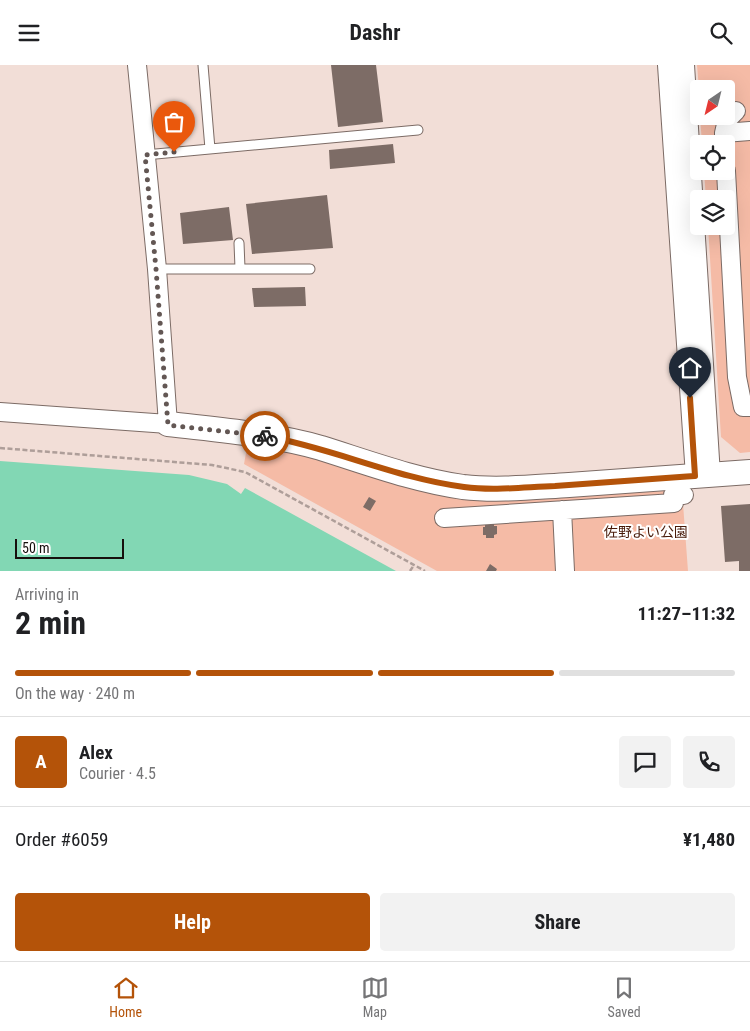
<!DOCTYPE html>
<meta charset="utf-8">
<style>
:root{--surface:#fff;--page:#f2f2f2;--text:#202124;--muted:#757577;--line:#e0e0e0;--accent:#b45309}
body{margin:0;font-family:"Roboto Condensed","Noto Sans JP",sans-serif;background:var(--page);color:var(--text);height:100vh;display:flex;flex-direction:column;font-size:19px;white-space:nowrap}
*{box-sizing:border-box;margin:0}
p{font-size:16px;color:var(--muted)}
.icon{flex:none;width:28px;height:28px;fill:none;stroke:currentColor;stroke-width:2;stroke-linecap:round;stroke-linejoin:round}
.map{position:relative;height:506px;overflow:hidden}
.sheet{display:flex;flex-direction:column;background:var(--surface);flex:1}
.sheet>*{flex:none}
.needle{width:32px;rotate:215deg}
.buttons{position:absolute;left:690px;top:15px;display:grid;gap:10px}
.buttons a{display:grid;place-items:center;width:45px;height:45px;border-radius:5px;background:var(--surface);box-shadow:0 5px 20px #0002;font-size:25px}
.scale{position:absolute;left:15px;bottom:12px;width:109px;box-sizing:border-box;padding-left:5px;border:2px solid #160f0d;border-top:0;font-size:14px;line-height:18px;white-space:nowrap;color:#160f0d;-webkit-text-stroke:4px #fff;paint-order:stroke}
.pin{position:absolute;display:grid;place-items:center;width:42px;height:42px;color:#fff;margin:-51px -21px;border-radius:50% 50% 50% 0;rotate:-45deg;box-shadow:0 0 5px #0007}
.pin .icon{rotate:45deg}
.courier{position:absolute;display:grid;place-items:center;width:50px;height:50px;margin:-25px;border:4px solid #b45309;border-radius:50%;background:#fff;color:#222;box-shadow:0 1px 6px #0007}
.head em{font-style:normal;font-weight:700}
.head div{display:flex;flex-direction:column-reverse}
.head{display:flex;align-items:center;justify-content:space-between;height:85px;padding:0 15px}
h1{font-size:32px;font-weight:700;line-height:38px}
.bar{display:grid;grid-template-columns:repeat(4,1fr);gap:8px 5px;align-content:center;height:60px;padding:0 15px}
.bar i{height:6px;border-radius:4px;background:var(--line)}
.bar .selected{background:var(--accent)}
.bar p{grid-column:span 4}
.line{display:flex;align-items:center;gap:12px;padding:0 15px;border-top:1px solid var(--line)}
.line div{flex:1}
.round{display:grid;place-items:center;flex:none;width:52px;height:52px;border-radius:5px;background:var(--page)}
.cta{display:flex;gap:10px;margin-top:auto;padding:10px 15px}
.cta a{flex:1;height:58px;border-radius:5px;background:var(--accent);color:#fff;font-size:20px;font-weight:700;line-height:58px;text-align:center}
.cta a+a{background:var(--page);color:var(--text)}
header{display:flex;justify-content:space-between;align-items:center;height:65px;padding:0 15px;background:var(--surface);font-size:22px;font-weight:700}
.dock{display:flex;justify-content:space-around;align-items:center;height:70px;border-top:1px solid var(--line);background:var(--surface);font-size:14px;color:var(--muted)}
.dock a{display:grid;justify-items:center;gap:2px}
.dock .selected{color:var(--accent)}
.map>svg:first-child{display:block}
.green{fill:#f5bba6}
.water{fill:#82d7b4}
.building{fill:#7d6c66}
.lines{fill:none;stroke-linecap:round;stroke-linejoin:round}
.lane-casing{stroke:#7c6b65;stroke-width:11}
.street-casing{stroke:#7c6b65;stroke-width:20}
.secondary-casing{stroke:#7c6b65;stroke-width:26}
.path{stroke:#ae9e99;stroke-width:2.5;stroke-dasharray:5 2.5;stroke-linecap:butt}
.lane{stroke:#fff;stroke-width:9}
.street{stroke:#fff;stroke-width:18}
.secondary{stroke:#fff;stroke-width:24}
.done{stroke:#635754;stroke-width:5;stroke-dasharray:0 9}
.route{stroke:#b45309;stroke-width:6}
.labels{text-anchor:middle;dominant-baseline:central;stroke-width:4;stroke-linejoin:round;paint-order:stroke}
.park-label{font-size:14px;fill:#481a09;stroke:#fff}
</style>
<header><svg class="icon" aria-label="menu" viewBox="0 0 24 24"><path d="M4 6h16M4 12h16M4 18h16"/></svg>Dashr<svg class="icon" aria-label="search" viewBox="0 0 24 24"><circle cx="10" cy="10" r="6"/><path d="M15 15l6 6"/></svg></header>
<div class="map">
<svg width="750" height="506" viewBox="0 0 750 506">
<rect width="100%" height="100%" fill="#f2ded7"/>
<!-- green -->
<path class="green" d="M 697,0 L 750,0 L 750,387 L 740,388 L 721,372 L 708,161 L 726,161 L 726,134 L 706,134 L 704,106 L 726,106 L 726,79 L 702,79 L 700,51 L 726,51 L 726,24 L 699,24 Z
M 248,377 L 506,435 L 682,425 L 688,506 L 437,506 L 244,399 Z"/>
<!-- water -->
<path class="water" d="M 0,396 L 189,410 L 227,419 L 241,429 L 245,423 L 396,506 L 0,506 Z"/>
<!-- building -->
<path class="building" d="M 331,0 L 376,0 L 383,57 L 338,62 Z
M 393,79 L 395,98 L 330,104 L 329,85 Z
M 327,130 L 333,183 L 252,189 L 246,139 Z
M 229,142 L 233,175 L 183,179 L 180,148 Z
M 305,222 L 306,241 L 254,242 L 252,223 Z
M 369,432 L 376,436 L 370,446 L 363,442 Z
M 750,439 L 750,506 L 739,506 L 739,496 L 725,497 L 721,441 Z
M 494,457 L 494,461 L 497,461 L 497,469 L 494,470 L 494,473 L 486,473 L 486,470 L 483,470 L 483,462 L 485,462 L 485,458 Z
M 490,499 L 497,504 L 496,506 L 486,506 Z"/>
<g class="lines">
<!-- lane casing -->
<g class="lane-casing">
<path id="lane" d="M 203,0 L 210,84
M 145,90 L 418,65
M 239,178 L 240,203
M 157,204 L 310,204"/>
</g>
<!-- street casing -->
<g class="street-casing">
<path id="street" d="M 667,0 L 695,411
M 685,0 L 711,410
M 724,68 L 727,55 L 736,46
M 724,79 L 724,68 L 750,66
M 726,106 L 737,312 L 743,342 L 750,342
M 0,347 L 168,359 L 157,204 L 137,0
M 562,445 L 565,506
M 444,453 L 674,438 L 673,430 L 684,430"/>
</g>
<!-- secondary casing -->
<g class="secondary-casing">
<path id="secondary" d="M 168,359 C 219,365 272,369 321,383 C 369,398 414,415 463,422 C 498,426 534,422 569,420 C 629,416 690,411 750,407"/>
</g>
<!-- path -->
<path class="path" d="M 0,383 L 212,400 L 245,407 L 425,506
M 410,506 L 414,500"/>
<!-- lane -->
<use href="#lane" class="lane"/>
<!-- street -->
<use href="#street" class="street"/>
<!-- secondary -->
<use href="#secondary" class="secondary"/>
</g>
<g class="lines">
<!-- done -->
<path class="done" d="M 174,87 L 145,90 L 156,204 L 168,360 L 265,371"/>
<!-- route -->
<path class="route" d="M 265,371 C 333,383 395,413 464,422 C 494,426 525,422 555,421 C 601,418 648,414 695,411 L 690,333"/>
</g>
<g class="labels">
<!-- park labels -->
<g class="park-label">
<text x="646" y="467">佐野よい公園</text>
</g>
</g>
</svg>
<div class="buttons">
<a><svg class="needle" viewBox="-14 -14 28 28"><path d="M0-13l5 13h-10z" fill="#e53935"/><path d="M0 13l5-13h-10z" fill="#757577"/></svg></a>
<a><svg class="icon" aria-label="locate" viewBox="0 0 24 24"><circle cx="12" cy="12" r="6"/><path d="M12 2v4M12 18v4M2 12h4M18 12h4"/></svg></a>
<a><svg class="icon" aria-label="layers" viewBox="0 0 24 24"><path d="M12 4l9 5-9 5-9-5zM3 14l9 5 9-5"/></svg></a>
</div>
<div class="scale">50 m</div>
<div class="pin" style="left:174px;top:87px;background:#ea580c"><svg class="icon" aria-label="bag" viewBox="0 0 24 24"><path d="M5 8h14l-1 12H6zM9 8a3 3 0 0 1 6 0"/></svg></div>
<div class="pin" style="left:690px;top:333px;background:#1f2937"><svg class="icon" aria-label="home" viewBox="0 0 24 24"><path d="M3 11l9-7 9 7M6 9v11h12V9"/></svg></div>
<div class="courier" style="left:265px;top:371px"><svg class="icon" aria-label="bike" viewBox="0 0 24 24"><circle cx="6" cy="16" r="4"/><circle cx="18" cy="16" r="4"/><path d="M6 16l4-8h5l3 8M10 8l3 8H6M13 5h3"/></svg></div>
</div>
<section class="sheet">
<div class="head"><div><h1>2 min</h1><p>Arriving in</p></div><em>11:27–11:32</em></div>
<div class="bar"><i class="selected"></i><i class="selected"></i><i class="selected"></i><i></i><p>On the way · 240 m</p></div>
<div class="line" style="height:90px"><b class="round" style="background:var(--accent);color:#fff">A</b><div><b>Alex</b><p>Courier · 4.5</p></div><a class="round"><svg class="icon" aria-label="chat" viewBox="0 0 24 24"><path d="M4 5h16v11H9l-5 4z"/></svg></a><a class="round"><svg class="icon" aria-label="phone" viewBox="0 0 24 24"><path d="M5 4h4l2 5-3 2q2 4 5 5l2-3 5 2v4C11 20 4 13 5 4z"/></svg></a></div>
<div class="line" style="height:65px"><div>Order #6059</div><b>¥1,480</b></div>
<div class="cta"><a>Help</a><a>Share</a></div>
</section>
<nav class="dock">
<a class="selected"><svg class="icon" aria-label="home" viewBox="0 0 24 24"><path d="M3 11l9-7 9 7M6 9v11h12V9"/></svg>Home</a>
<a><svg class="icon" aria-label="map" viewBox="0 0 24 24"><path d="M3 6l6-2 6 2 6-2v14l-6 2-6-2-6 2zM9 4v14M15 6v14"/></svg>Map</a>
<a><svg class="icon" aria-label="saved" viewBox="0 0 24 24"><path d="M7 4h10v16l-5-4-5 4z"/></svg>Saved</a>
</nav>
